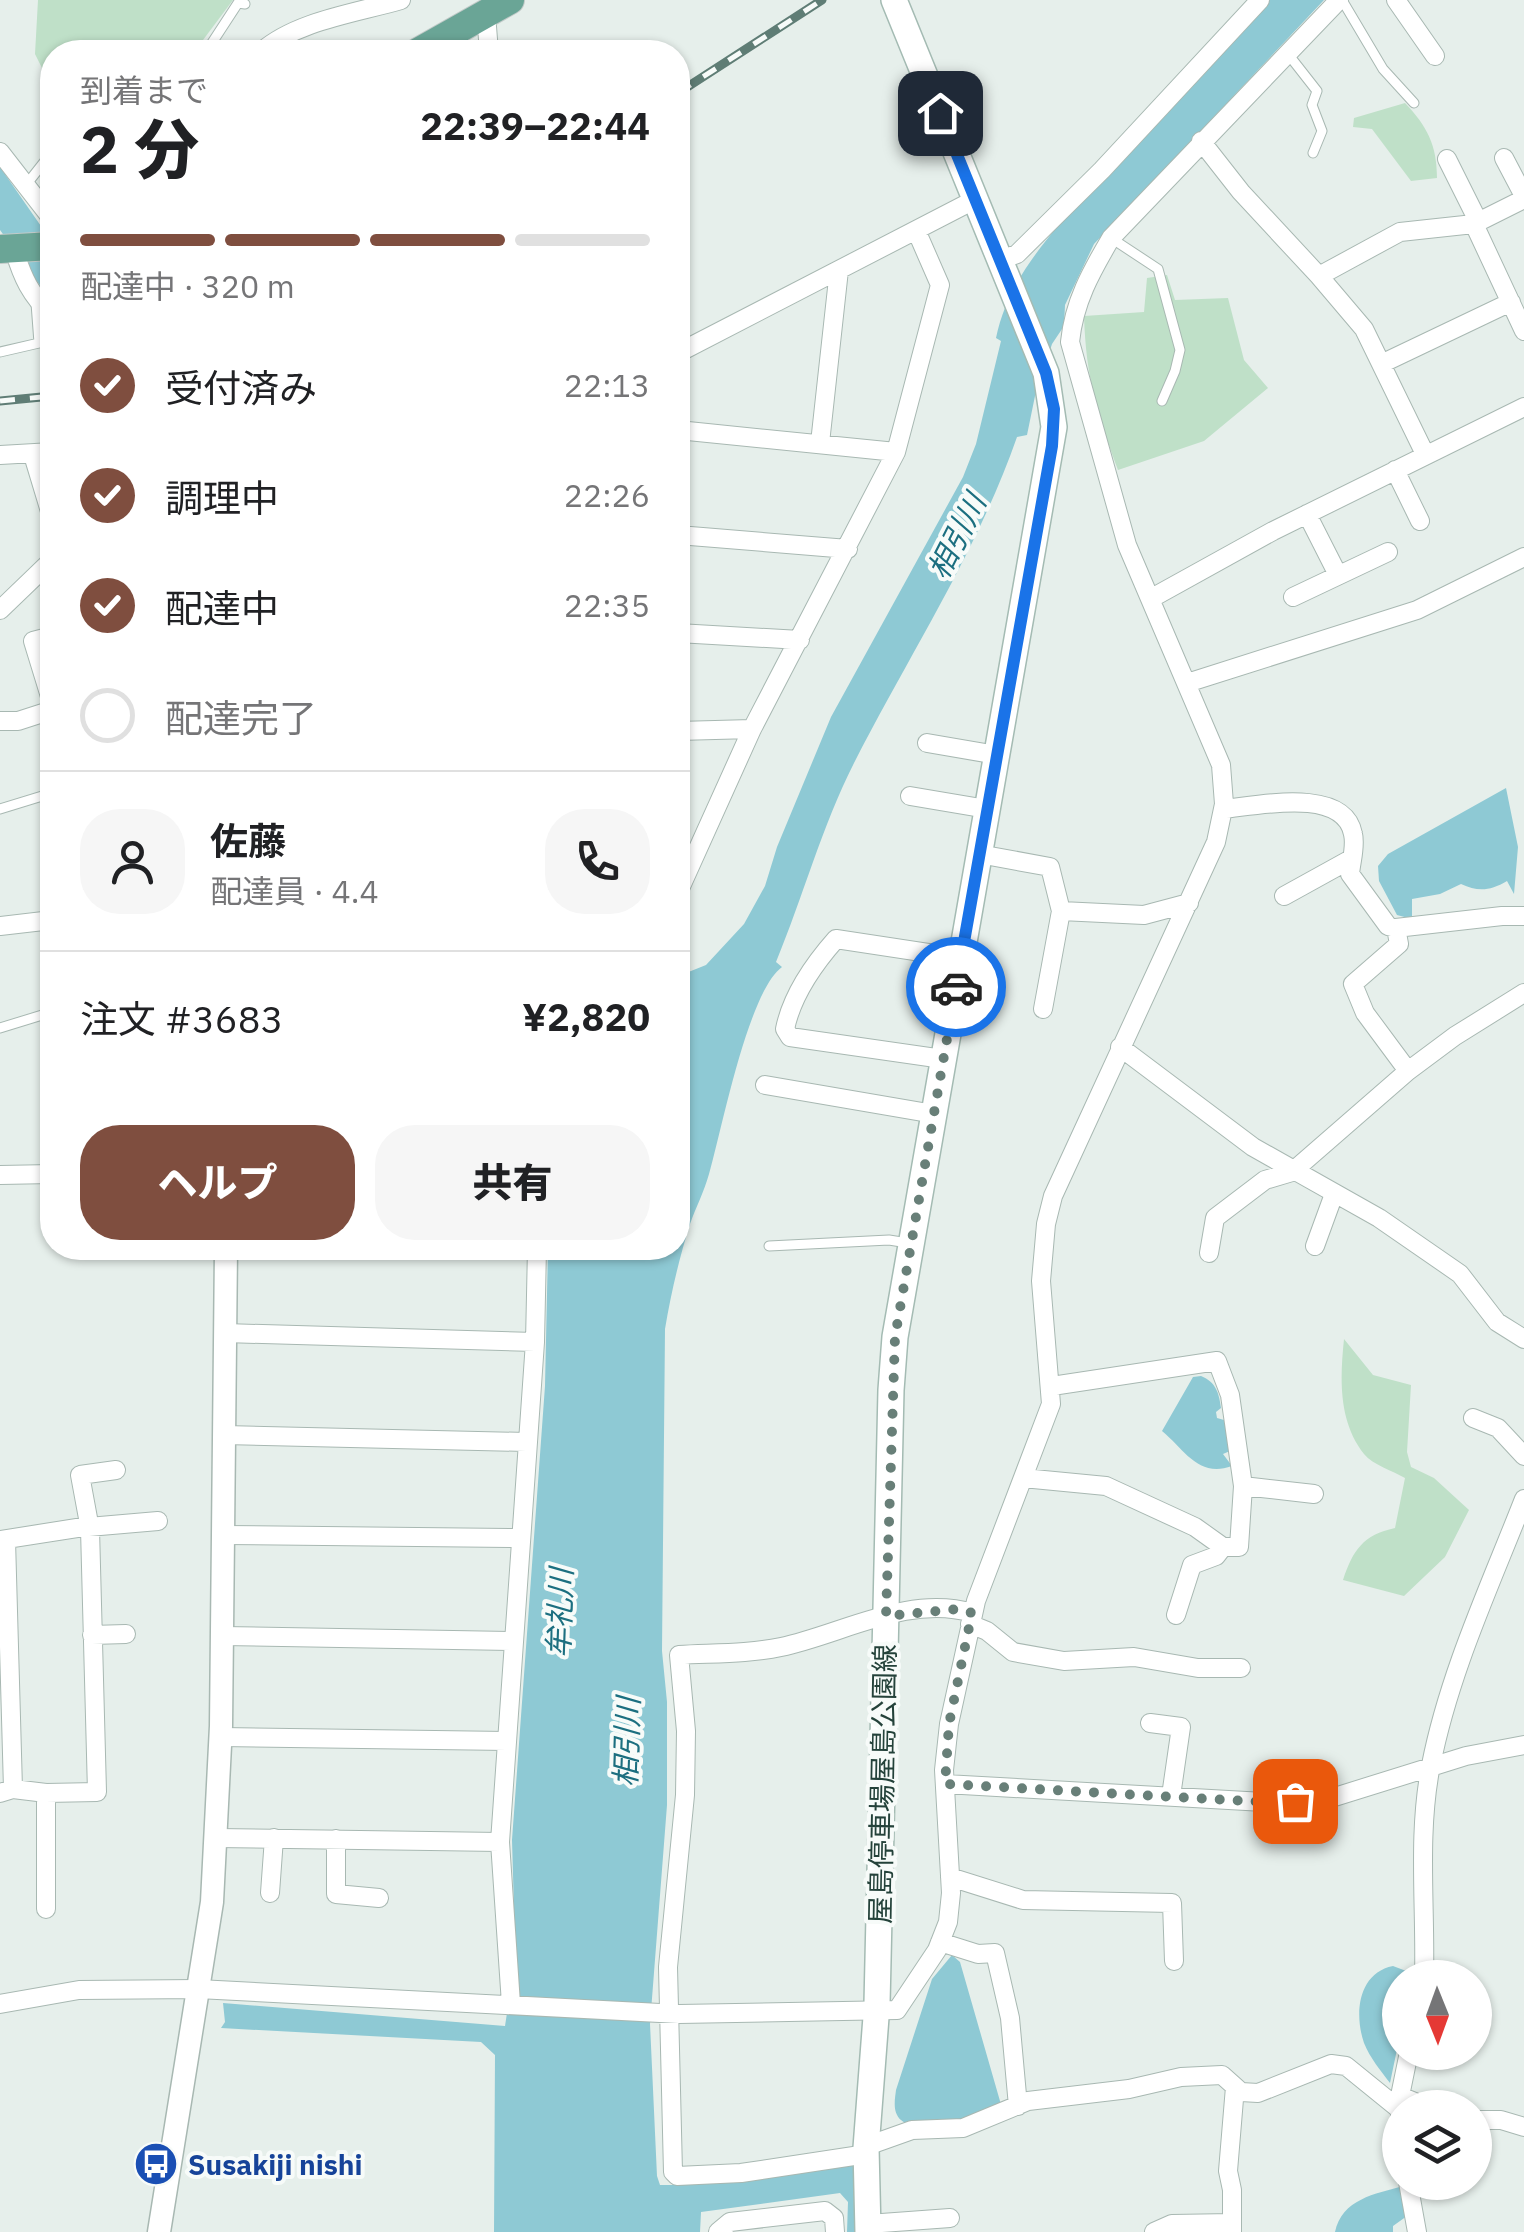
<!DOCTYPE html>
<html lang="ja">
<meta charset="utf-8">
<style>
:root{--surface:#fff;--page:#f6f6f6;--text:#202124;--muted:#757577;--line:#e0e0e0;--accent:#7f4e3f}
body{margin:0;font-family:"IBM Plex Sans","Noto Sans JP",sans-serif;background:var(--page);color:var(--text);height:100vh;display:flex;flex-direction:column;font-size:38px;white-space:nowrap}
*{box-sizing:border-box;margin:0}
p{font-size:32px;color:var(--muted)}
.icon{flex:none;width:55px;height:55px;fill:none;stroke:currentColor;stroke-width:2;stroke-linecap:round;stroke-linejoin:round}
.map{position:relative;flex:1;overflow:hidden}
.panel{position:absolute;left:40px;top:40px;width:650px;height:1220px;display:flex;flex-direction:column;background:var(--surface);border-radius:40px;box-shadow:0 2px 8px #0004}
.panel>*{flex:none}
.needle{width:65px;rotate:179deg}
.tools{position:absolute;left:1382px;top:1960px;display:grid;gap:20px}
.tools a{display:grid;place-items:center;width:110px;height:110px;border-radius:50%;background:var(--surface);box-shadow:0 2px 8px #0004;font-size:50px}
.pin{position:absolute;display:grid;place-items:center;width:85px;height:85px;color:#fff;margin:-42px;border-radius:20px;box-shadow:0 5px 15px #0006}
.courier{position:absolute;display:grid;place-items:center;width:100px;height:100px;margin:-50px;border:8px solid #1a73e8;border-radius:50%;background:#fff;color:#222;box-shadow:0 2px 12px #0007}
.summary em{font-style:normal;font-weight:800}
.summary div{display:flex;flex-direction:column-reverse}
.summary{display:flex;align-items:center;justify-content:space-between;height:170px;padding:0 40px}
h1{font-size:65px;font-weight:800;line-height:75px}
.bar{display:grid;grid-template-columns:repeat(4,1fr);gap:15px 10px;align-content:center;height:120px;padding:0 40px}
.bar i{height:12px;border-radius:8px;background:var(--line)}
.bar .active{background:var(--accent)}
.bar p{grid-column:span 4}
.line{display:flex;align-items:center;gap:25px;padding:0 40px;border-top:2px solid var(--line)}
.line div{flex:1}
.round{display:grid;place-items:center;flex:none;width:105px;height:105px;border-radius:40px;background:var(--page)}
ol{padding:0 40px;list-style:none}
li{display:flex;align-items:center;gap:30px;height:110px}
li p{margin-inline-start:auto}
li .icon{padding:10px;border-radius:50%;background:var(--accent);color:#fff;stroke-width:4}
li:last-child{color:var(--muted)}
li i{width:55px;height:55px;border:5px solid var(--line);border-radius:50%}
.cta{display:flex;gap:20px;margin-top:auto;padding:20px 40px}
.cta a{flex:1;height:115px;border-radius:40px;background:var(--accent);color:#fff;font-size:40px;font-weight:800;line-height:115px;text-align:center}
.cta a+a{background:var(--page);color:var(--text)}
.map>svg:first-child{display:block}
.green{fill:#bfe0c8}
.water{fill:#8ec9d4}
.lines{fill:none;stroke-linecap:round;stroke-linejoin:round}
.service-casing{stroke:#a8b8b2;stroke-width:11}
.minor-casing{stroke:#a8b8b2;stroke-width:20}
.tertiary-casing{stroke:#a8b8b2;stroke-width:25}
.secondary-casing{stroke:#a4bbb3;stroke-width:28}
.primary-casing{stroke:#c2cac8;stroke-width:30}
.service{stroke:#fff;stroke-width:9}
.minor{stroke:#fff;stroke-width:18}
.tertiary{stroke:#fff;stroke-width:22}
.secondary{stroke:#fff;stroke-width:25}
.primary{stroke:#6aa596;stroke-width:28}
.rail-casing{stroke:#5f7d75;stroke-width:9}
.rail{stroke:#f7fbf9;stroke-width:5;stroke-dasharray:15;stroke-linecap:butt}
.done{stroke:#687f78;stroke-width:10;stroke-dasharray:0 18}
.route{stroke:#1a73e8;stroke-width:12}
.labels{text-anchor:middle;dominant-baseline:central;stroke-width:8;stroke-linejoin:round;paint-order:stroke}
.street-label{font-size:28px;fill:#24423a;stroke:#f7fbf9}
.transit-label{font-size:28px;font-weight:bold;fill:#164399;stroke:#f7fbf9;text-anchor:start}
.water-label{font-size:30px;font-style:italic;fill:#1c6f80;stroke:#f7fbf9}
</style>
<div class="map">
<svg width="1524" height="2232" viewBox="0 0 1524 2232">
<rect width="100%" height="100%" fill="#e6efeb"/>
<!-- green -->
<path class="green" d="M 38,0 L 233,0 L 194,52 L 52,52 L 52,88 L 35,54 Z
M 1405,103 C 1427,126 1437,145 1437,178 L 1411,181 L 1372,129 L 1353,127 L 1354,118 Z
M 1167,275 L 1175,300 L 1228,298 L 1244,360 L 1268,388 L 1204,441 L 1118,470 C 1097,412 1086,379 1084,316 L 1144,312 L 1147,278 Z
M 1344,1339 L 1373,1375 L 1411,1385 L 1407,1452 L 1411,1467 L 1434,1478 L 1469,1510 L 1445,1557 L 1404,1596 L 1343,1580 C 1353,1550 1363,1535 1395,1528 L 1405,1478 C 1393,1471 1373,1465 1364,1454 C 1338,1421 1340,1378 1344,1339 Z"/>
<!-- water -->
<path class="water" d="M 1270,0 L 1324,0 L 1094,244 L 1065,305 L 1064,326 L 1052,344 L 1035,396 L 1027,435 L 1017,437 C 977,552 909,655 854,763 C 822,826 803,897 776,962 L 782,967 C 748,992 722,1129 709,1174 C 704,1192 696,1207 690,1224 C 679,1259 671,1293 665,1329 L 662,1651 L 667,1702 L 667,1805 L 650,2024 L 657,2176 L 660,2185 L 693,2185 L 856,2160 L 857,2232 L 847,2232 L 848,2202 L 840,2193 L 701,2212 L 700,2232 L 494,2232 L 495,2055 L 481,2042 L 221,2028 L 225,2022 L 223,2003 L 505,2026 L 507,2013 L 517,2013 L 512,1840 L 545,1386 L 548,1248 L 678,1248 L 678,972 L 686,973 L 706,965 L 744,924 L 765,886 L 777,847 L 831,717 L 963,477 L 976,444 L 1001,341 L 996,338 C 1006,291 1030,260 1060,223 Z
M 0,167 L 52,242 L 52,302 L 0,230 Z
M 1506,788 L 1518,847 L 1514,894 L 1507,881 C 1490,891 1478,892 1461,884 L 1440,894 L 1412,899 L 1412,919 L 1397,915 L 1379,881 L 1378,866 L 1388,854 Z
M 1201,1376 C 1216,1382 1219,1393 1221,1408 L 1216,1412 L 1217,1418 L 1224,1420 L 1230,1434 L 1230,1451 L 1223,1454 L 1232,1466 C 1198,1478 1185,1450 1162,1431 L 1193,1377 Z
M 952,1955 L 960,1962 L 1002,2108 C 982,2115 919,2137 901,2120 C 892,2112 895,2099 896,2090 L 932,1979 Z
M 1393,1966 L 1414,1974 L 1414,1977 L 1400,1978 L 1400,2035 L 1390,2083 C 1381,2071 1370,2058 1364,2043 C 1354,2014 1358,1973 1393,1966 Z
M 1403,2186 L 1407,2216 L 1393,2226 L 1393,2232 L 1335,2232 C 1342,2199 1375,2194 1403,2186 Z"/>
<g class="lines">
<!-- service casing -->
<g class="service-casing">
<path id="service" d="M 1342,0 L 1383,69 L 1414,103
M 206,52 L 238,3 L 245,4
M 1288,54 L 1317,91 L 1312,105 L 1322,131 L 1313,153
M 26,185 L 52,152
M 1111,238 L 1158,269 L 1180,350 L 1175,371 L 1162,401
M 0,352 L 39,343 L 36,303
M 0,809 L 52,793
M 0,1028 L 52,1012
M 769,1246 L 889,1240 L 908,1243"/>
</g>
<!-- minor casing -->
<g class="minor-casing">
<path id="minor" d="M 1396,0 L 1435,56
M 486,14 L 489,52
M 261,52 C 296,21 356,13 401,0
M 1201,141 L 1241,192 L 1319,276 L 1400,232 L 1474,224 L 1524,331
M 0,152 L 52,219
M 1504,158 L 1524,196
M 1447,159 L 1478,221
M 1474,224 L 1524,199
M 14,249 C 22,277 31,296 52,315
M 1000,260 L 1017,254 L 1102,170 L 1260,0
M 1319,276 L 1364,329 L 1425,454
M 678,353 L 976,199
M 1381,364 L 1511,302
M 678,430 L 896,452
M 820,443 L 839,270
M 0,455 L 52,452
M 33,455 L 52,518
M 1395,470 L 1420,521
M 1307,514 L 1338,575
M 678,535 L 848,549
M 1293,597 L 1388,552
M 1150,599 L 1273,531 L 1524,407
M 0,610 L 52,560
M 678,633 L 800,640
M 52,636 L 33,641 L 52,703
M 1187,683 L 1417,610 L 1524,557
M 0,721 L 18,721 L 52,710
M 678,731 L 752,729
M 927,743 L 997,755
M 910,796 L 987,809
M 1223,809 C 1256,806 1344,786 1353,834 C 1356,846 1351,862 1350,874 L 1388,926 L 1396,928 L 1502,916 L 1524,916
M 979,854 L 1050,867 L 1061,911 L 1144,915 L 1189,903
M 678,893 L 752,729 L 896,452 L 940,285 L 916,230
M 1284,896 L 1351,859
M 0,926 L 52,920
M 1396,928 L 1399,944 L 1353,984 L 1365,1013 L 1408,1071
M 1043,1009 L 1061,911
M 1120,1047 L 1253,1147 L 1379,1218 L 1460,1274 L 1497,1322 L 1524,1339
M 943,1059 L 790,1037 L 785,1029 C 792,995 813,965 836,939 L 961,958
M 765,1085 L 934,1114
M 0,1175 L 52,1174
M 1315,1246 L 1334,1194
M 1209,1253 L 1215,1218 L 1265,1180 L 1292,1172 L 1408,1071 L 1455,1036 L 1524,993
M 225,1333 L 535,1342
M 1052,1386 L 1217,1361 L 1230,1395 L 1243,1486 L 1314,1494
M 1473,1418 L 1498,1428 L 1524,1456
M 224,1435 L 526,1442
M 1023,1478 L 1106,1486 L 1195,1527 L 1223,1547 L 1239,1547 L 1243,1486
M 223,1535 L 520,1538
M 0,1540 L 77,1528 L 158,1521
M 6,1540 L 13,1789
M 1176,1615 L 1192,1565 L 1216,1556 L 1223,1547
M 970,1624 L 987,1631 L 1013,1652 L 1064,1661 L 1134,1657 L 1198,1668 L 1241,1668
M 92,1635 L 126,1634
M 222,1636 L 513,1641
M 1150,1723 L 1181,1727 L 1171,1796
M 221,1737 L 507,1741
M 945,1784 L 1264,1802 L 1325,1800 L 1466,1756 L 1524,1745
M 0,1793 L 13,1789 L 46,1793
M 216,1838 L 500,1842
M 336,1839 L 336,1894 L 379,1898
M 950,1877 L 1023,1900 L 1172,1903 L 1174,1961
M 270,1893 L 274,1838
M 46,1909 L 46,1793 L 97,1792 L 90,1529 L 80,1475 L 116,1470
M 940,1942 L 978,1954 L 995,1953 L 1010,2018 L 1018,2106
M 1424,1978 C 1426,1907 1417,1835 1431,1765 C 1449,1673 1490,1586 1524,1499
M 0,2004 L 79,1990 L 198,1989 L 679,2014 L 897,2010 L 937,1950 L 948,1922 L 951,1893 L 944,1770 L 949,1724 L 976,1601 L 1051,1404 L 1041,1281 L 1046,1224 L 1053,1196 L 1216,842 L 1224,804 L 1221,765 L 1127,545 L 1070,342 C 1074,302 1091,272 1111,238 L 1339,0
M 511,2004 L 500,1842 L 535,1342 L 537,1248
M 1400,2096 L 1430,2108
M 1400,2116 L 1400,2096 L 1409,2052
M 1475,2120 L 1501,2120 L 1524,2127
M 867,2146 L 912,2130 L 963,2128 L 1028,2101 L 1129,2089 L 1181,2077 L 1222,2075 L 1241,2092 L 1258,2093 L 1331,2064 L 1346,2066 L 1399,2109
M 867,2154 L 741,2173 L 677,2176 L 673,2172 L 668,1967 L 685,1795 L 686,1731 L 679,1655 C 713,1653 748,1654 781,1647 C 842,1634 909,1594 972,1613
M 1408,2182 L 1417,2232
M 868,2224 L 950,2218
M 718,2232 L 730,2222 L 825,2211 L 834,2218 L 835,2232
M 1154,2232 L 1172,2224 L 1232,2223
M 1232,2232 L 1232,2190 L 1228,2171 L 1235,2087"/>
</g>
<!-- tertiary casing -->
<g class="tertiary-casing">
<path id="tertiary" d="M 159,2232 L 212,1902 L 221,1726 L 226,1248"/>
</g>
<!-- secondary casing -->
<g class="secondary-casing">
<path id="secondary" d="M 868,2232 L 866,2148 L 877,2004 L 891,1390 L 895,1337 L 1054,427 L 1046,373 L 894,0"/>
</g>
<!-- primary casing -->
<g class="primary-casing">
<path id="primary" d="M 418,52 L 510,0
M 0,249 L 52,246"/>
</g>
<!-- service -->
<use href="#service" class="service"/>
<!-- minor -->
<use href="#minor" class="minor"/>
<!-- tertiary -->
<use href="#tertiary" class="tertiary"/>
<!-- secondary -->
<use href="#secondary" class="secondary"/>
<!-- primary -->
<use href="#primary" class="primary"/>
<!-- rail casing -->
<g class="rail-casing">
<path id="rail" d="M 678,93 L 822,0
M 0,401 L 52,396"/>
</g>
<!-- rail -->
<use href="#rail" class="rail"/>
</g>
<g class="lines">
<!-- done -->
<path class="done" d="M 956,987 L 895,1337 L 886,1616 L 959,1609 L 972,1613 L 949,1724 L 945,1784 L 1264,1802 L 1295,1801"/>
<!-- route -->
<path class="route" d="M 940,113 L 1046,373 L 1054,409 L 1052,446 L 956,987"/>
</g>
<!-- icons -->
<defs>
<g id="bus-disc" transform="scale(2.25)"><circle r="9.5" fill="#1a4fb4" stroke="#f7fbf9"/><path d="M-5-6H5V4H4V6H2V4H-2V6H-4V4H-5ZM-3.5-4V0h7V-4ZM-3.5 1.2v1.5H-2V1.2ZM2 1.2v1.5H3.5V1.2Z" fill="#fff"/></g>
</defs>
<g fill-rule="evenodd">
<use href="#bus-disc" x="156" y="2164"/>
</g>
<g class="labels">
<!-- street labels -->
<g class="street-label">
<text transform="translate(882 1784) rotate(-89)">屋島停車場屋島公園線</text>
</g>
<!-- transit labels -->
<g class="transit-label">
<text x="188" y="2164">Susakiji nishi</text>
</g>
<!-- water labels -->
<g class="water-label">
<text transform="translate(956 536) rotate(-63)">相引川</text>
<text transform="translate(559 1613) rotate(-88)">牟礼川</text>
<text transform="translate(626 1742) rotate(-88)">相引川</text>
</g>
</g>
</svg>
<div class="tools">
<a><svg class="needle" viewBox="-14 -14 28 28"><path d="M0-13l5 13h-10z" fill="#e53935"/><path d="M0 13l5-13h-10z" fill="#757577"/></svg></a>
<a><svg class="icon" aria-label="layers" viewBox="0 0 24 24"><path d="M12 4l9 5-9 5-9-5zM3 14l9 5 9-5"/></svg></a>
</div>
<div class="pin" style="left:1295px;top:1801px;background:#ea580c"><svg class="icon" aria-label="bag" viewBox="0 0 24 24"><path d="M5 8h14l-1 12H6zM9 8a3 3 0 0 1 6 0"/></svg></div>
<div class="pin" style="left:940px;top:113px;background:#1f2937"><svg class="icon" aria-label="home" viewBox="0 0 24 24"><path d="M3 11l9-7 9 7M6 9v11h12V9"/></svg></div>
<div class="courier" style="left:956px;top:987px"><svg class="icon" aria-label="car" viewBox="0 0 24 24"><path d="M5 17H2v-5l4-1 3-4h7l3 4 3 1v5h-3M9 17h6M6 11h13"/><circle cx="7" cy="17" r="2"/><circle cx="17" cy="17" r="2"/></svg></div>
<section class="panel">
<div class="summary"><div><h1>2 分</h1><p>到着まで</p></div><em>22:39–22:44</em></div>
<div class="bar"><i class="active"></i><i class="active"></i><i class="active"></i><i></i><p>配達中 · 320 m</p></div>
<ol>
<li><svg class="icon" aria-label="check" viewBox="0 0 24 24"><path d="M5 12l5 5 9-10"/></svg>受付済み<p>22:13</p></li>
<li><svg class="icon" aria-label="check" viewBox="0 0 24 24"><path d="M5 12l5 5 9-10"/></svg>調理中<p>22:26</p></li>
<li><svg class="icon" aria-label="check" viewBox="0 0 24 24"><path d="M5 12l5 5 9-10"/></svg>配達中<p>22:35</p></li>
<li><i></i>配達完了</li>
</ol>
<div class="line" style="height:180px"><a class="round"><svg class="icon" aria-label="person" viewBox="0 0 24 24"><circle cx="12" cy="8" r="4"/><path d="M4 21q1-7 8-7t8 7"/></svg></a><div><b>佐藤</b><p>配達員 · 4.4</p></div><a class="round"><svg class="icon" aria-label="phone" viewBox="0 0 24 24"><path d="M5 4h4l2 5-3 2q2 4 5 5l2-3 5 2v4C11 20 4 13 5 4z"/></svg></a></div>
<div class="line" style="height:130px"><div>注文 #3683</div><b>¥2,820</b></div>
<div class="cta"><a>ヘルプ</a><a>共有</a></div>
</section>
</div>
